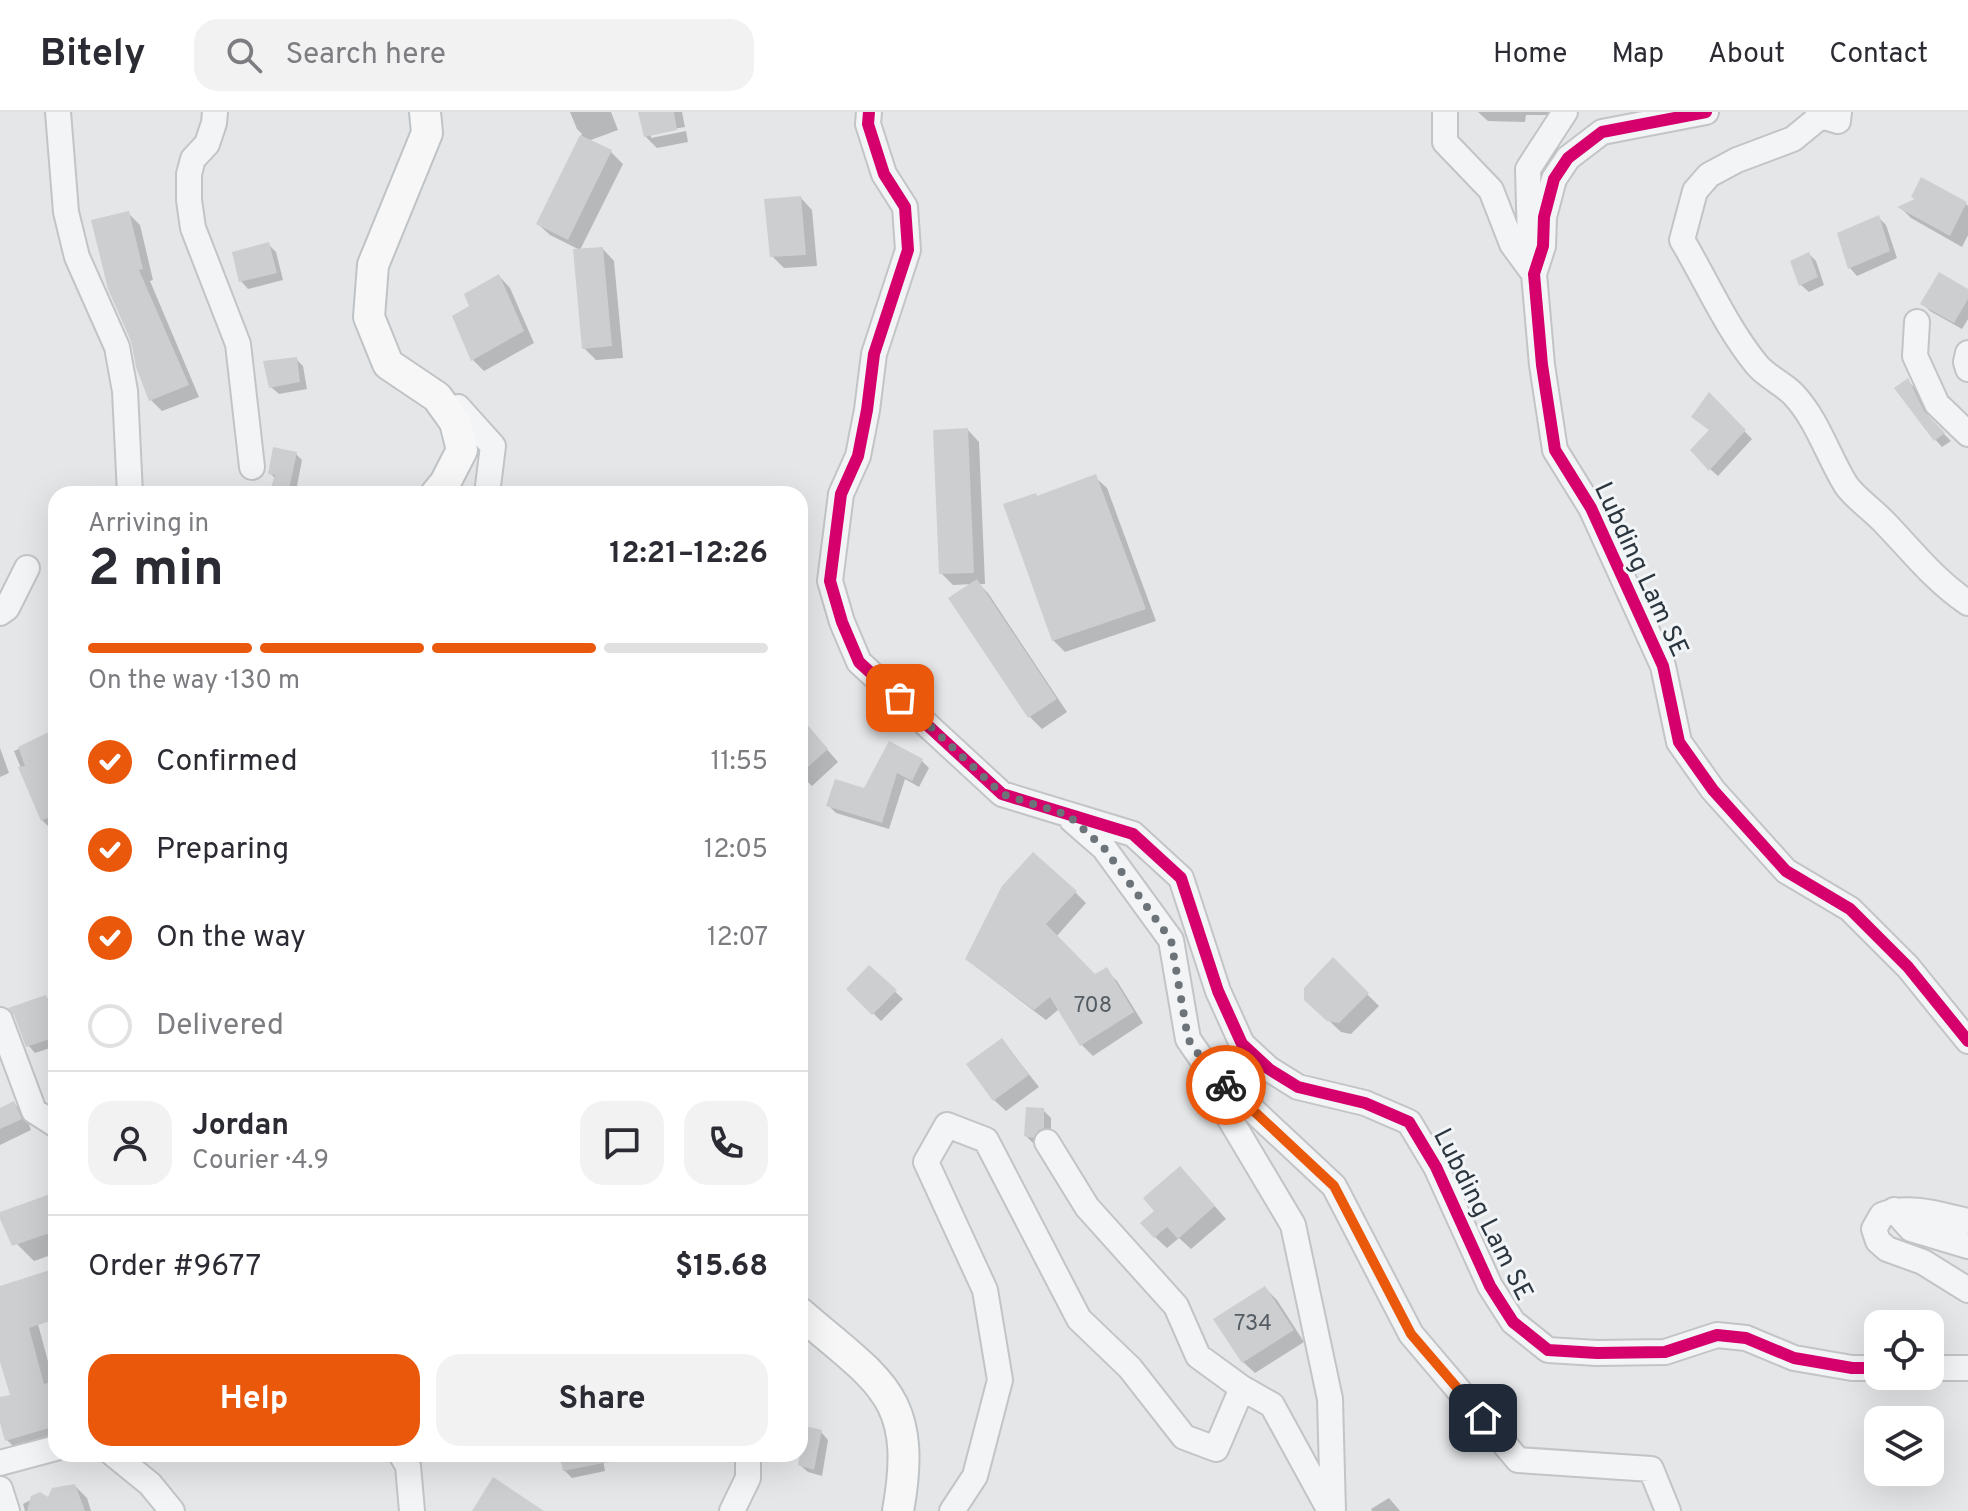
<!DOCTYPE html>
<meta charset="utf-8">
<style>
:root{--surface:#fff;--page:#f2f2f3;--text:#2b2b33;--muted:#7c7c81;--line:#e1e1e2;--accent:#ea580c}
body{margin:0;font-family:Overpass,sans-serif;background:var(--page);color:var(--text);height:100vh;display:flex;flex-direction:column;font-size:30px;white-space:nowrap}
*{box-sizing:border-box;margin:0}
p{font-size:26px;color:var(--muted)}
.icon{flex:none;width:44px;height:44px;fill:none;stroke:currentColor;stroke-width:2;stroke-linecap:round;stroke-linejoin:round}
.map{position:relative;flex:1;overflow:hidden}
.panel{position:absolute;left:48px;top:374px;width:760px;height:976px;display:flex;flex-direction:column;background:var(--surface);border-radius:24px;box-shadow:0 8px 32px #0002}
.panel>*{flex:none}
.fabs{position:absolute;left:1864px;top:1198px;display:grid;gap:16px}
.fabs a{display:grid;place-items:center;width:80px;height:80px;border-radius:16px;background:var(--surface);box-shadow:0 8px 32px #0002;font-size:40px}
.pin{position:absolute;display:grid;place-items:center;width:68px;height:68px;color:#fff;margin:-34px;border-radius:16px;box-shadow:0 4px 12px #0006}
.courier{position:absolute;display:grid;place-items:center;width:80px;height:80px;margin:-40px;border:6px solid #ea580c;border-radius:50%;background:#fff;color:#222;box-shadow:0 2px 10px #0007}
.headline em{font-style:normal;font-weight:700}
.headline div{display:flex;flex-direction:column-reverse}
.headline{display:flex;align-items:center;justify-content:space-between;height:136px;padding:0 40px}
h1{font-size:52px;font-weight:700;line-height:60px}
.bar{display:grid;grid-template-columns:repeat(4,1fr);gap:12px 8px;align-content:center;height:96px;padding:0 40px}
.bar i{height:10px;border-radius:6px;background:var(--line)}
.bar .current{background:var(--accent)}
.bar p{grid-column:span 4}
.line{display:flex;align-items:center;gap:20px;padding:0 40px;border-top:2px solid var(--line)}
.line div{flex:1}
.round{display:grid;place-items:center;flex:none;width:84px;height:84px;border-radius:24px;background:var(--page)}
ol{padding:0 40px;list-style:none}
li{display:flex;align-items:center;gap:24px;height:88px}
li p{margin-inline-start:auto}
li .icon{padding:8px;border-radius:50%;background:var(--accent);color:#fff;stroke-width:4}
li:last-child{color:var(--muted)}
li i{width:44px;height:44px;border:4px solid var(--line);border-radius:50%}
.button{display:flex;gap:16px;margin-top:auto;padding:16px 40px}
.button a{flex:1;height:92px;border-radius:24px;background:var(--accent);color:#fff;font-size:32px;font-weight:700;line-height:92px;text-align:center}
.button a+a{background:var(--page);color:var(--text)}
header{display:flex;align-items:center;gap:48px;box-sizing:border-box;height:112px;padding:0 40px;background:var(--surface);border-bottom:2px solid var(--line)}
header strong{font-size:38px}
nav{display:flex;gap:44px;margin-inline-start:auto;font-size:28px}
.search{width:560px;height:72px;background:var(--page);display:flex;align-items:center;gap:20px;box-sizing:border-box;padding:0 28px;border-radius:24px;color:var(--muted);font-size:30px}
.map>svg:first-child{display:block}
.shadow{fill:#0003}
.building{fill:#ccced0}
.lines{fill:none;stroke-linecap:round;stroke-linejoin:round}
.minor-casing{stroke:#c2c4c6;stroke-width:28}
.major-casing{stroke:#c0c3c5;stroke-width:34}
.minor{stroke:#f3f4f5;stroke-width:24}
.major{stroke:#f7f7f7;stroke-width:30}
.cycleway-casing{stroke:#f2f5f7;stroke-width:17}
.cycleway{stroke:#d6006c;stroke-width:12}
.done{stroke:#6c747a;stroke-width:8;stroke-dasharray:0 14.4}
.route{stroke:#ea580c;stroke-width:10}
.labels{text-anchor:middle;dominant-baseline:central;stroke-width:6;stroke-linejoin:round;paint-order:stroke}
.number-label{font-size:22px;fill:#555d64}
.street-label{font-size:26px;fill:#2c363f;stroke:#f2f5f7}
</style>
<header>
<strong>Bitely</strong>
<div class="search"><svg class="icon" aria-label="search" viewBox="0 0 24 24"><circle cx="10" cy="10" r="6"/><path d="M15 15l6 6"/></svg>Search here</div>
<nav><a>Home</a><a>Map</a><a>About</a><a>Contact</a></nav>
</header>
<div class="map">
<svg width="1968" height="1399" viewBox="0 0 1968 1399">
<rect width="100%" height="100%" fill="#e4e6e8"/>
<!-- shadow -->
<path class="shadow" d="M 570,0 L 611,0 L 618,18 L 588,29 L 611,40 L 623,52 L 580,138 L 550,123 L 538,112 L 582,22 L 577,17 Z
M 641,0 L 682,0 L 685,15 L 651,21 L 651,26 L 686,19 L 688,30 L 657,36 L 645,24 Z
M 1478,0 L 1553,0 L 1553,3 L 1526,3 L 1525,10 L 1488,9 Z
M 801,86 L 812,98 L 817,154 L 784,156 L 772,144 Z
M 1917,89 L 1966,92 L 1968,94 L 1968,123 L 1962,135 L 1911,106 L 1901,96 Z
M 128,101 L 140,113 L 153,168 L 150,169 L 199,285 L 162,299 L 151,288 Z
M 1878,105 L 1886,113 L 1897,146 L 1857,164 L 1850,156 Z
M 269,133 L 276,140 L 283,168 L 248,177 L 241,169 Z
M 603,137 L 614,149 L 623,246 L 596,248 L 584,236 Z
M 1809,142 L 1816,149 L 1824,173 L 1809,180 L 1801,173 L 1793,150 Z
M 499,164 L 510,176 L 534,231 L 484,259 L 473,248 Z
M 1968,179 L 1968,207 L 1962,217 L 1930,199 L 1923,192 Z
M 296,247 L 303,254 L 307,277 L 279,282 L 271,275 Z
M 1908,269 L 1915,276 L 1931,309 L 1951,329 L 1942,335 L 1935,327 Z
M 1709,283 L 1752,327 L 1718,364 L 1710,357 Z
M 968,318 L 979,330 L 985,472 L 979,472 L 988,481 L 1067,600 L 1042,617 L 1030,605 L 951,487 L 973,472 L 953,473 L 941,461 Z
M 296,342 L 302,348 L 296,379 L 310,382 L 271,382 L 276,367 L 270,361 Z
M 1095,365 L 1107,376 L 1156,509 L 1065,540 L 1053,528 L 1038,386 Z
M 800,606 L 838,650 L 812,674 L 800,662 Z
M 51,621 L 56,626 L 54,720 L 42,708 L 14,639 Z
M 889,631 L 922,649 L 929,656 L 919,675 L 905,667 L 889,717 L 836,701 L 829,694 L 865,678 Z
M 0,636 L 9,661 L 0,665 Z
M 1075,780 L 1086,791 L 1056,825 L 1095,865 L 1106,858 L 1117,869 L 1143,911 L 1093,944 L 1082,933 L 1059,897 L 1046,908 L 979,857 Z
M 1333,848 L 1379,894 L 1351,922 L 1341,920 L 1306,887 Z
M 869,856 L 903,887 L 881,909 L 849,877 Z
M 46,885 L 53,893 L 56,901 L 56,934 L 35,941 L 28,933 Z
M 1002,928 L 1039,975 L 1006,999 L 994,988 Z
M 14,991 L 25,1002 L 31,1018 L 0,1033 L 0,998 Z
M 1043,998 L 1051,1006 L 1051,1023 L 1041,1032 L 1033,1031 L 1026,1024 Z
M 1192,1068 L 1226,1107 L 1191,1137 L 1179,1126 L 1167,1136 L 1155,1125 Z
M 56,1085 L 56,1148 L 51,1143 L 34,1149 L 10,1125 Z
M 1265,1176 L 1277,1188 L 1304,1230 L 1255,1261 L 1243,1250 Z
M 0,1177 L 31,1186 L 54,1272 L 56,1271 L 56,1332 L 21,1342 L 7,1328 L 0,1303 L 0,1288 L 12,1284 L 0,1245 Z
M 821,1320 L 828,1328 L 822,1364 L 808,1360 L 800,1353 Z
M 561,1342 L 602,1342 L 605,1359 L 572,1366 L 564,1358 Z
M 75,1374 L 87,1386 L 91,1399 L 25,1399 L 23,1392 L 40,1383 L 49,1388 Z
M 1389,1386 L 1400,1399 L 1372,1399 L 1371,1397 Z"/>
<!-- building -->
<path class="building" d="M 638,0 L 674,0 L 677,18 L 644,25 Z
M 580,23 L 612,38 L 568,128 L 536,112 Z
M 1921,65 L 1967,90 L 1950,124 L 1897,95 L 1915,87 L 1911,85 Z
M 801,84 L 806,143 L 770,145 L 764,87 Z
M 129,99 L 143,157 L 139,158 L 189,273 L 149,289 L 136,255 L 131,229 L 108,177 L 91,108 Z
M 1879,103 L 1890,139 L 1848,157 L 1837,121 Z
M 269,130 L 277,161 L 239,170 L 232,140 Z
M 603,135 L 612,234 L 582,237 L 573,137 Z
M 1809,140 L 1818,165 L 1799,174 L 1790,149 Z
M 1939,160 L 1968,177 L 1968,187 L 1954,211 L 1920,192 Z
M 499,162 L 524,219 L 471,249 L 452,204 L 469,194 L 464,182 Z
M 297,245 L 300,270 L 269,276 L 263,249 Z
M 1908,266 L 1924,299 L 1945,321 L 1934,329 L 1894,276 Z
M 1709,280 L 1746,318 L 1709,359 L 1690,338 L 1709,318 L 1691,305 Z
M 968,316 L 974,461 L 939,462 L 933,318 Z
M 273,335 L 297,340 L 288,382 L 269,382 L 275,363 L 268,362 Z
M 1096,362 L 1146,497 L 1052,529 L 1003,392 L 1036,381 L 1037,384 Z
M 977,467 L 1057,587 L 1028,606 L 948,486 Z
M 800,604 L 828,637 L 800,662 Z
M 51,619 L 56,631 L 56,702 L 41,709 L 18,655 L 25,654 L 18,635 Z
M 889,629 L 923,647 L 912,669 L 897,661 L 882,711 L 826,694 L 835,667 L 864,676 Z
M 1033,740 L 1077,779 L 1046,812 L 1095,862 L 1107,855 L 1134,900 L 1080,934 L 1050,885 L 1034,898 L 965,847 L 1002,774 Z
M 1333,845 L 1369,881 L 1339,911 L 1327,909 L 1304,888 L 1304,876 Z
M 869,853 L 897,878 L 872,903 L 846,877 Z
M 46,883 L 56,912 L 56,925 L 26,935 L 14,903 L 8,896 Z
M 1002,926 L 1029,963 L 993,989 L 966,952 Z
M 14,989 L 22,1007 L 0,1017 L 0,996 Z
M 1026,995 L 1044,996 L 1044,1016 L 1039,1018 L 1033,1026 L 1024,1024 Z
M 1180,1054 L 1215,1094 L 1178,1127 L 1167,1115 L 1154,1126 L 1140,1111 L 1154,1099 L 1143,1086 Z
M 56,1080 L 56,1119 L 12,1134 L 0,1107 L 0,1100 Z
M 56,1156 L 56,1207 L 29,1216 L 44,1272 L 56,1269 L 56,1314 L 5,1329 L 0,1311 L 0,1285 L 10,1283 L 0,1250 L 0,1174 Z
M 1265,1174 L 1294,1218 L 1242,1251 L 1213,1207 Z
M 805,1314 L 822,1318 L 814,1358 L 798,1353 Z
M 559,1342 L 608,1342 L 609,1350 L 563,1359 Z
M 493,1365 L 544,1399 L 472,1399 Z
M 75,1372 L 85,1399 L 27,1399 L 31,1384 L 40,1380 L 48,1385 L 52,1376 Z"/>
<g class="lines">
<!-- minor casing -->
<g class="minor-casing">
<path id="minor" d="M 58,0 L 66,100 L 77,145 L 117,235 L 125,279 L 130,382
M 215,0 L 214,11 L 207,32 L 193,47 L 189,62 L 189,88 L 193,116 L 238,232 L 252,355
M 869,0 L 868,12 L 884,62 L 905,95 L 908,138 L 874,242 L 867,298 L 858,344 L 841,382 L 830,469 L 842,510 L 859,550 L 1002,682 L 1133,722 L 1181,766 L 1218,879 L 1242,932 L 1269,957 L 1298,975 L 1365,991 L 1409,1010 L 1436,1055 L 1490,1174 L 1513,1210 L 1548,1238 L 1597,1241 L 1665,1240 L 1717,1223 L 1746,1226 L 1794,1246 L 1852,1256 L 1878,1256
M 1445,0 L 1445,30 L 1491,78 L 1512,132 L 1534,162
M 1706,0 L 1602,20 L 1568,46 L 1554,67 L 1544,105 L 1543,134 L 1534,162 L 1542,253 L 1555,338 L 1591,396 L 1663,554 L 1679,630 L 1713,678 L 1786,759 L 1850,797 L 1908,855 L 1968,929
M 1818,0 L 1821,4 L 1793,27 L 1737,48 L 1709,63 L 1695,79 L 1682,128 C 1707,170 1726,215 1757,253 C 1767,265 1784,272 1794,283 C 1818,309 1828,344 1846,373 C 1856,387 1873,398 1885,411 C 1912,439 1935,469 1968,491
M 1821,4 L 1838,9 L 1839,0
M 1530,132 L 1528,57 L 1565,0
M 1917,210 L 1915,244 L 1937,292 L 1968,322
M 1968,241 L 1966,250 L 1968,257
M 447,298 L 458,295 L 493,334 L 487,382
M 0,501 L 7,496 L 27,456
M 1072,708 L 1104,736 L 1171,828 L 1188,927 L 1208,956 L 1214,980 L 1293,1113 L 1330,1287 L 1333,1399
M 0,908 L 34,999 L 56,1013
M 1210,958 L 1334,1074 L 1411,1222 L 1518,1348 L 1651,1357 L 1668,1399
M 1047,1030 L 1087,1095 L 1176,1194 L 1198,1244 L 1242,1276
M 1894,1098 L 1911,1117 L 1968,1134
M 1968,1109 C 1940,1103 1910,1092 1882,1103 L 1874,1117 L 1878,1129 L 1887,1137 L 1923,1150 L 1968,1178
M 1930,1256 L 1968,1256
M 113,1342 L 150,1372 L 172,1399
M 401,1342 L 408,1354 L 412,1399
M 0,1351 L 56,1336
M 0,1377 L 7,1399
M 732,1399 L 748,1366 L 748,1342
M 952,1399 L 975,1364 L 1000,1268 L 985,1178 L 926,1050 L 947,1013 L 986,1028 L 1079,1207 L 1130,1256 L 1184,1325 L 1216,1337 L 1242,1276 L 1272,1293 L 1330,1399"/>
</g>
<!-- major casing -->
<g class="major-casing">
<path id="major" d="M 425,0 L 427,21 L 373,153 L 369,205 L 388,252 L 437,285 L 455,310 L 462,338 L 445,371 L 436,382
M 800,1201 C 879,1270 919,1283 898,1399"/>
</g>
<!-- minor -->
<use href="#minor" class="minor"/>
<!-- major -->
<use href="#major" class="major"/>
<!-- cycleway casing -->
<g class="cycleway-casing">
<path id="cycleway" d="M 869,0 L 868,12 L 884,62 L 905,95 L 908,138 L 874,242 L 867,298 L 858,344 L 841,382 L 830,469 L 842,510 L 859,550 L 1002,682 L 1133,722 L 1181,766 L 1218,879 L 1242,932 L 1269,957 L 1298,975 L 1365,991 L 1409,1010 L 1436,1055 L 1490,1174 L 1513,1210 L 1548,1238 L 1597,1241 L 1665,1240 L 1717,1223 L 1746,1226 L 1794,1246 L 1852,1256 L 1878,1256
M 1706,0 L 1602,20 L 1568,46 L 1554,67 L 1544,105 L 1543,134 L 1534,162 L 1542,253 L 1555,338 L 1591,396 L 1663,554 L 1679,630 L 1713,678 L 1786,759 L 1850,797 L 1908,855 L 1968,929"/>
</g>
<!-- cycleway -->
<use href="#cycleway" class="cycleway"/>
</g>
<g class="lines">
<!-- done -->
<path class="done" d="M 900,586 L 1002,682 L 1068,703 L 1104,736 L 1171,828 L 1188,927 L 1208,956 L 1226,973"/>
<!-- route -->
<path class="route" d="M 1226,973 L 1334,1074 L 1411,1222 L 1483,1306"/>
</g>
<g class="labels">
<!-- number labels -->
<g class="number-label">
<text x="1093" y="894">708</text>
<text x="1253" y="1212">734</text>
</g>
<!-- street labels -->
<g class="street-label">
<text transform="translate(1640 458) rotate(65)">Lubding Lam SE</text>
<text transform="translate(1482 1103) rotate(63)">Lubding Lam SE</text>
</g>
</g>
</svg>
<div class="fabs">
<a><svg class="icon" aria-label="locate" viewBox="0 0 24 24"><circle cx="12" cy="12" r="6"/><path d="M12 2v4M12 18v4M2 12h4M18 12h4"/></svg></a>
<a><svg class="icon" aria-label="layers" viewBox="0 0 24 24"><path d="M12 4l9 5-9 5-9-5zM3 14l9 5 9-5"/></svg></a>
</div>
<div class="pin" style="left:900px;top:586px;background:#ea580c"><svg class="icon" aria-label="bag" viewBox="0 0 24 24"><path d="M5 8h14l-1 12H6zM9 8a3 3 0 0 1 6 0"/></svg></div>
<div class="pin" style="left:1483px;top:1306px;background:#1f2937"><svg class="icon" aria-label="home" viewBox="0 0 24 24"><path d="M3 11l9-7 9 7M6 9v11h12V9"/></svg></div>
<div class="courier" style="left:1226px;top:973px"><svg class="icon" aria-label="bike" viewBox="0 0 24 24"><circle cx="6" cy="16" r="4"/><circle cx="18" cy="16" r="4"/><path d="M6 16l4-8h5l3 8M10 8l3 8H6M13 5h3"/></svg></div>
<section class="panel">
<div class="headline"><div><h1>2 min</h1><p>Arriving in</p></div><em>12:21–12:26</em></div>
<div class="bar"><i class="current"></i><i class="current"></i><i class="current"></i><i></i><p>On the way · 130 m</p></div>
<ol>
<li><svg class="icon" aria-label="check" viewBox="0 0 24 24"><path d="M5 12l5 5 9-10"/></svg>Confirmed<p>11:55</p></li>
<li><svg class="icon" aria-label="check" viewBox="0 0 24 24"><path d="M5 12l5 5 9-10"/></svg>Preparing<p>12:05</p></li>
<li><svg class="icon" aria-label="check" viewBox="0 0 24 24"><path d="M5 12l5 5 9-10"/></svg>On the way<p>12:07</p></li>
<li><i></i>Delivered</li>
</ol>
<div class="line" style="height:144px"><a class="round"><svg class="icon" aria-label="person" viewBox="0 0 24 24"><circle cx="12" cy="8" r="4"/><path d="M4 21q1-7 8-7t8 7"/></svg></a><div><b>Jordan</b><p>Courier · 4.9</p></div><a class="round"><svg class="icon" aria-label="chat" viewBox="0 0 24 24"><path d="M4 5h16v11H9l-5 4z"/></svg></a><a class="round"><svg class="icon" aria-label="phone" viewBox="0 0 24 24"><path d="M5 4h4l2 5-3 2q2 4 5 5l2-3 5 2v4C11 20 4 13 5 4z"/></svg></a></div>
<div class="line" style="height:104px"><div>Order #9677</div><b>$15.68</b></div>
<div class="button"><a>Help</a><a>Share</a></div>
</section>
</div>
